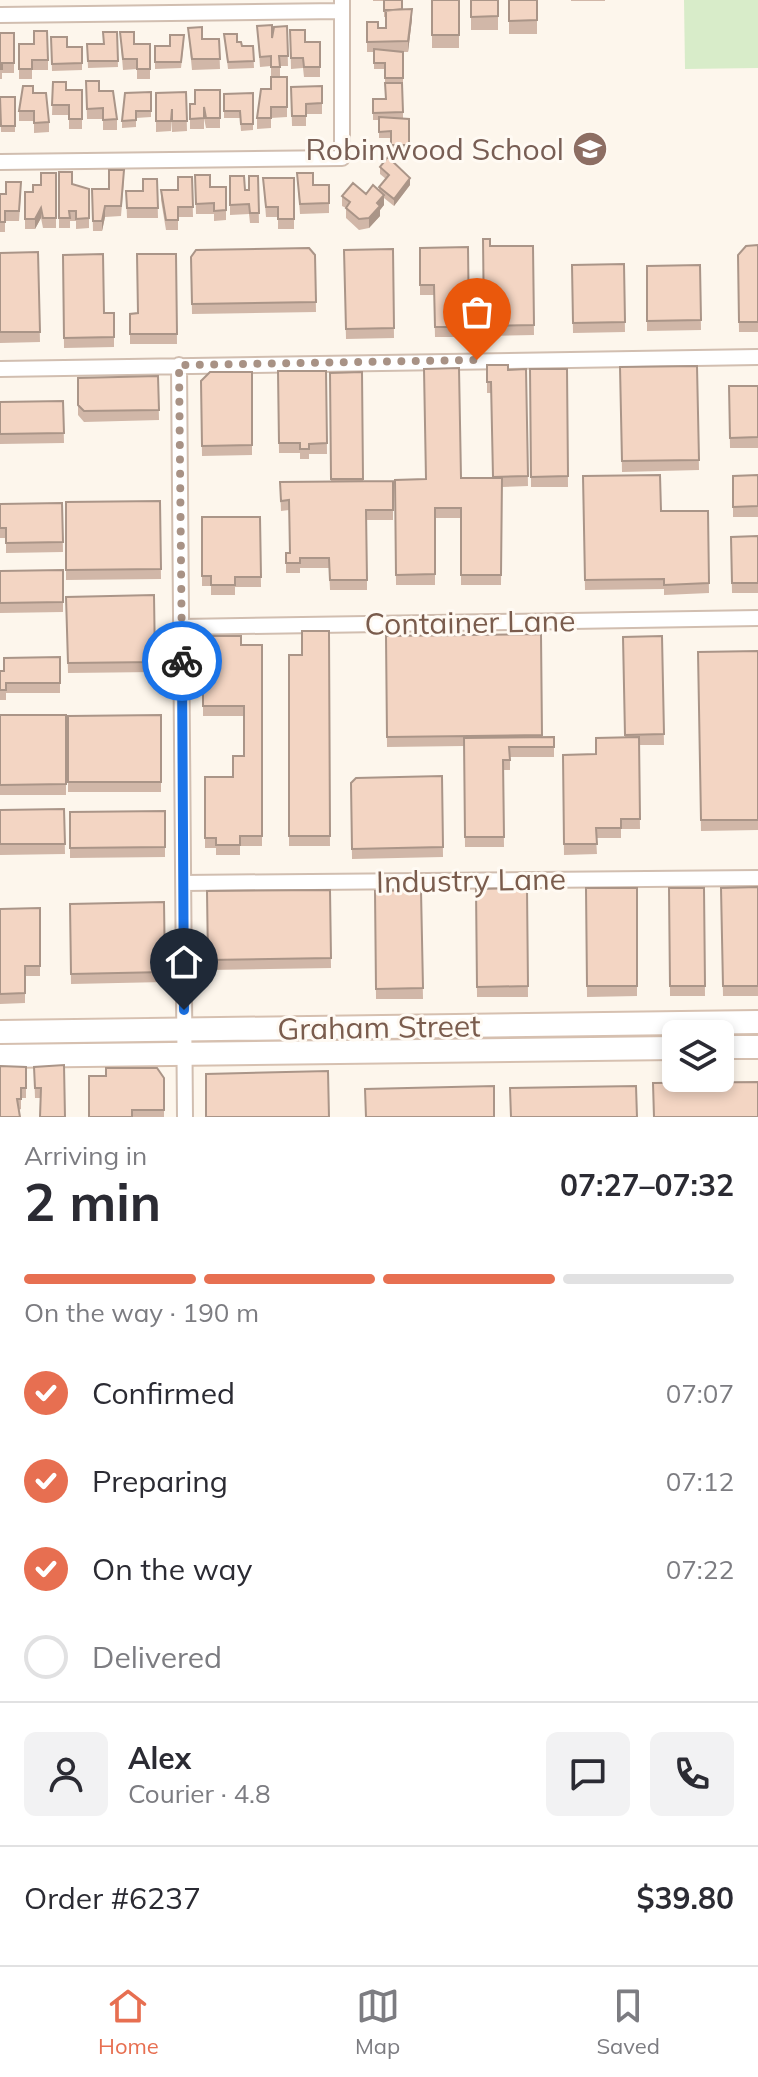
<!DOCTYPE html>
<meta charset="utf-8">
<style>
:root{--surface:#fff;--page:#f2f2f3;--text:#2b2b33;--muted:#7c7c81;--line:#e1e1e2;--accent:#e76f51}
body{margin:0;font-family:Mulish,sans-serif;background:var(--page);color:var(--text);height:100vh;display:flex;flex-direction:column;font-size:30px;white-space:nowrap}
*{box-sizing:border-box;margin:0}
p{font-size:26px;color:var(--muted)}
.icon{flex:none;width:44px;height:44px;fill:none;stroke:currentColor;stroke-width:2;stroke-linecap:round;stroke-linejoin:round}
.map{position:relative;height:1117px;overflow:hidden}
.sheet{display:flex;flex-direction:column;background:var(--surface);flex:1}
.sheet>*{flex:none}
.buttons{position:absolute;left:662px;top:1020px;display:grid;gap:16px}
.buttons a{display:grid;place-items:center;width:72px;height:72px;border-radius:12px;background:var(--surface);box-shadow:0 4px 12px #0003;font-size:40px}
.pin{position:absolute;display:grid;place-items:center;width:68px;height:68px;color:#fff;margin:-82px -34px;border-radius:50% 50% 50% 0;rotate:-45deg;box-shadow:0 0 8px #0007}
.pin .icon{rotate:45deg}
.courier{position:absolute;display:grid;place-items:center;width:80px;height:80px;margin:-40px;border:6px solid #1a73e8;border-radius:50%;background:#fff;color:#222;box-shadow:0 2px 10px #0007}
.summary em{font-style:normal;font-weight:700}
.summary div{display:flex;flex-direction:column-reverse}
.summary{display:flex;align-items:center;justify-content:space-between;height:136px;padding:0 24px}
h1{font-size:52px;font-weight:700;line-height:60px}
.bar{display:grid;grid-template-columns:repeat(4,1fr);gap:12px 8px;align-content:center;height:96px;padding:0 24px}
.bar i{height:10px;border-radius:6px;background:var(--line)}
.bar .current{background:var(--accent)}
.bar p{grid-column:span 4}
.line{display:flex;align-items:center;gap:20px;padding:0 24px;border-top:2px solid var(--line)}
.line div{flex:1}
.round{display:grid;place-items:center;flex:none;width:84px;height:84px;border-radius:12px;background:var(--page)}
ol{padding:0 24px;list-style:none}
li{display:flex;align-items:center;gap:24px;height:88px}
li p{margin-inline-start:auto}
li .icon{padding:8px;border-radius:50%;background:var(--accent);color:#fff;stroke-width:4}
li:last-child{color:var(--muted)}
li i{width:44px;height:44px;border:4px solid var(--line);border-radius:50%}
.tab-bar{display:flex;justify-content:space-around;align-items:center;height:112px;border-top:2px solid var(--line);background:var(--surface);font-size:22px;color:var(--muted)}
.tab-bar a{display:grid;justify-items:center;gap:4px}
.tab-bar .current{color:var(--accent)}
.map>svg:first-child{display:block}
.green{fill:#d8ecc9}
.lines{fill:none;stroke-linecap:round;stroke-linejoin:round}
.street-casing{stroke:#d1beb0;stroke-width:18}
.secondary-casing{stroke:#d6c0b0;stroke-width:26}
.street{stroke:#fff;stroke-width:14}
.secondary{stroke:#fff;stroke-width:22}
.wall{fill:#d1b7a8}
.shaded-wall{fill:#aa9588}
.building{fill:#f3d5c3;stroke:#aa9588;stroke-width:2}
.done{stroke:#a89285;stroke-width:8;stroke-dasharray:0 14.4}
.route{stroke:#1a73e8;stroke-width:10}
.labels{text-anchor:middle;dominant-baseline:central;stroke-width:6;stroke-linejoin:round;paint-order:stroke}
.education-label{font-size:30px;fill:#785e54;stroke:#fffaf3;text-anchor:end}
.street-label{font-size:30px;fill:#7a5c4d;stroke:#fffaf3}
</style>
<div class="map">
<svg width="758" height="1117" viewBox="0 0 758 1117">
<rect width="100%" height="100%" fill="#fdf6ec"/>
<!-- green -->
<path class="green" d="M 684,0 L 758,0 L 758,68 L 685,69 Z"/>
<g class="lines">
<!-- street casing -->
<g class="street-casing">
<path id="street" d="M 0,15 L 342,11
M 0,162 L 342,158 L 342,0
M 179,365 L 185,1117
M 0,369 L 758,357
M 182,627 L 758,618
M 184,883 L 758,878"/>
</g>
<!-- secondary casing -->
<g class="secondary-casing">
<path id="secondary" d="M 0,1032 L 758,1022
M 720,1047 L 758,1047
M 0,1056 L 676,1048"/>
</g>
<!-- street -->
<use href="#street" class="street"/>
<!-- secondary -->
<use href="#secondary" class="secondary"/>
</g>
<!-- wall -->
<path class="wall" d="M 373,0 L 402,0 L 402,9 L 412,19 L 408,52 L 402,52 L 403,52 L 403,119 L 409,119 L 409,152 L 391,152 L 391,138 L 379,138 L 379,120 L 373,120 L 373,99 L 385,99 L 385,69 L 374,69 L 374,52 L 367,52 L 367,22 L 378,28 L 386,28 L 386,17 L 384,17 L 384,1 L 373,1 Z
M 432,0 L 459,0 L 459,48 L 432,48 Z
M 471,0 L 498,0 L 498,30 L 471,30 Z
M 509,0 L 537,0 L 537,34 L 509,34 Z
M 571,0 L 605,0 L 605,1 L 571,1 Z
M 257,26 L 272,38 L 287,26 L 288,66 L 280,66 L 280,77 L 271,77 L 271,66 L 260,67 Z
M 188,28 L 202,39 L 219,39 L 220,69 L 192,70 Z
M 290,30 L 305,42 L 320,42 L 320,77 L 304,77 L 303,68 L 291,69 Z
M 117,32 L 118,67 L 88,68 L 87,44 L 104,44 Z
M 120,32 L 134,44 L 150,44 L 150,79 L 137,79 L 137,69 L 123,70 Z
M 0,33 L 14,33 L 14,73 L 2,73 L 2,79 L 0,79 Z
M 224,34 L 242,46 L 253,46 L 254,68 L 228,69 Z
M 51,37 L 67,47 L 82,47 L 82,70 L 52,71 Z
M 184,42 L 181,68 L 155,69 L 155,46 L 170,46 Z
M 19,44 L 48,60 L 48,70 L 32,70 L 32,79 L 19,79 Z
M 287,77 L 287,117 L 271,118 L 271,128 L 257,129 L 257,118 L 271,89 Z
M 86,81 L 99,91 L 117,119 L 117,130 L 103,130 L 103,119 L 87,119 Z
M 53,82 L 66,90 L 82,90 L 82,129 L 69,129 L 69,115 L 52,115 Z
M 322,86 L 322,114 L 306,114 L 306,126 L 292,126 L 291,87 Z
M 220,90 L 220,128 L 206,128 L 204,118 L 204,129 L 190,129 L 190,104 L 195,104 Z
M 151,92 L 151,117 L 136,118 L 136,127 L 122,128 L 122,121 Z
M 186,92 L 187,131 L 172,132 L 172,119 L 171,131 L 156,132 L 156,93 Z
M 33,93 L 49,122 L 49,132 L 34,133 L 34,121 L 19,121 L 19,111 Z
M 253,93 L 253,130 L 241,131 L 240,118 L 224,118 L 224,94 Z
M 0,97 L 15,97 L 15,132 L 1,132 Z
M 380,167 L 410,185 L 394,206 L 384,198 L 384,205 L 380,210 L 380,216 L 369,228 L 359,230 L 346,218 L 346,208 L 342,206 L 342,196 L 366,194 L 379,191 L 379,187 L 386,179 L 380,174 Z
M 59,172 L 72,184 L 89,189 L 89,228 L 76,229 L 76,221 L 70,221 L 70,228 L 59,228 Z
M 56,173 L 56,228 L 43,228 L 41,218 L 35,229 L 25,229 L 25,192 L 33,192 Z
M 297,173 L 313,185 L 329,185 L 329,213 L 300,214 Z
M 195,175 L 210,187 L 226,187 L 226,220 L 214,221 L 214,214 L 196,214 Z
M 230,176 L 245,190 L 249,190 L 258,176 L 259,223 L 250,223 L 249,214 L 230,215 Z
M 192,177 L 193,217 L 178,217 L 178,230 L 166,230 L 161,200 L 161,190 L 178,190 Z
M 263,178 L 294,178 L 294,229 L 278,229 L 278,217 L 266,217 Z
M 157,179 L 158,218 L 127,218 L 126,191 L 143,191 Z
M 124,180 L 121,216 L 105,217 L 102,231 L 93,231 L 92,189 L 109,189 Z
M 21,192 L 19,221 L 5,221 L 5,232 L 0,232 L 0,194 Z
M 483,239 L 490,246 L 533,246 L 534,335 L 484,336 Z
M 758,245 L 758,332 L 739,332 L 738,255 Z
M 468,247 L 469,337 L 435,337 L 434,295 L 420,295 L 420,248 Z
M 393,249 L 394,338 L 346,339 L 344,250 Z
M 38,252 L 40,342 L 0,343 L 0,253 Z
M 176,254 L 177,344 L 130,344 L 130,314 L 138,313 Z
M 63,255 L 104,313 L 114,313 L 114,347 L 64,348 Z
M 315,255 L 316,312 L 192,314 L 191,257 Z
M 624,264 L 625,332 L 573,333 L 572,265 Z
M 700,265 L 701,330 L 647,331 L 647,266 Z
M 487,365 L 508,370 L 526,369 L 528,486 L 502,487 L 501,585 L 461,585 L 461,518 L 435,518 L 435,585 L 396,585 L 395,480 L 493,478 L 491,393 L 487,393 Z
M 697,366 L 699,470 L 622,472 L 620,367 Z
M 530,369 L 567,369 L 568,487 L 531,487 Z
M 278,371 L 326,371 L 327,454 L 309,454 L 309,459 L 300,459 L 300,453 L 279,453 Z
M 252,372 L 252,455 L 202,456 L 201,381 Z
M 362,372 L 363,481 L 393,481 L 393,520 L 367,520 L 367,590 L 330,590 L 329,568 L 300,568 L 300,573 L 286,573 L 286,553 L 290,553 L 289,510 L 281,511 L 280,482 L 331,481 L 330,373 Z
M 158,376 L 159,420 L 84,422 L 78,415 L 78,378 Z
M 729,386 L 758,386 L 758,448 L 730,448 Z
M 63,401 L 64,443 L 0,444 L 0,402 Z
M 758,475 L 758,517 L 733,517 L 733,476 Z
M 583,476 L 661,511 L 708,511 L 709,593 L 664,595 L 664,589 L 585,590 Z
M 160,501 L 161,579 L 66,580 L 66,502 Z
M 62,503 L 63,552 L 6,553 L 6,538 L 0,538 L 0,504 Z
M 202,517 L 260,517 L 261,587 L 235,587 L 235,595 L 211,595 L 211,586 L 202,586 Z
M 758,536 L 758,593 L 732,593 L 731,537 Z
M 63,570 L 63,612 L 0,613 L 0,571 Z
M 154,595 L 155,672 L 68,673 L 66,597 Z
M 329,631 L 330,846 L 289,846 L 289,655 L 302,655 Z
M 541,634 L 542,737 L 554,737 L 554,757 L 510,757 L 510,770 L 503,770 L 504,847 L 465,847 L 464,746 L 387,747 L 386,636 Z
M 662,636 L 664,745 L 639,745 L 640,829 L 621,829 L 621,838 L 596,838 L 597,854 L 564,855 L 563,755 L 596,754 L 625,737 L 623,637 Z
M 241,645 L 262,645 L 262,846 L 240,846 L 240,855 L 216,855 L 216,848 L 205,848 L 205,777 L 233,777 L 244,756 L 244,716 L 203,716 L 203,647 Z
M 758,651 L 758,830 L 701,831 L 698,652 Z
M 60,657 L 60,693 L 6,693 L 6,700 L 0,700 L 0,671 Z
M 0,715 L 66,715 L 66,795 L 0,795 Z
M 161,715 L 161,792 L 68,792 L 68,716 Z
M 442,776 L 443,857 L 352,859 L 351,783 Z
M 64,809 L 65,854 L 0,855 L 0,810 Z
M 165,811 L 165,857 L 70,858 L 70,812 Z
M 758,887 L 758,996 L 723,996 L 721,888 Z
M 527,888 L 528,997 L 477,997 L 476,889 Z
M 586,888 L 637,888 L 637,996 L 587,997 Z
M 669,888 L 704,888 L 705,996 L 670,996 Z
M 330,890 L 331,968 L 208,970 L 207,891 Z
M 421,890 L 423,999 L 376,999 L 375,891 Z
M 164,902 L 165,982 L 71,984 L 70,904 Z
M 40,908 L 40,976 L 25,976 L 25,1003 L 0,1004 L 0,909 Z
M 64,1065 L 41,1098 L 35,1098 L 34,1067 Z
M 26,1067 L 26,1098 L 21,1098 L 21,1109 L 0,1117 Z
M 164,1078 L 164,1117 L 89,1117 Z"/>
<!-- shaded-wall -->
<path class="shaded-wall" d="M 412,9 L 412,19 L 408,52 L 408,41 Z
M 410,178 L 410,185 L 394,206 L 394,199 Z
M 384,195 L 384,205 L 380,210 L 380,216 L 369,228 L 369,218 L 377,203 Z
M 105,206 L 105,217 L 102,231 L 102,221 Z
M 41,208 L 41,218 L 35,229 L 35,219 Z"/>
<!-- building -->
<path class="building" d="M 384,0 L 402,0 L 402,9 L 384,11 Z
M 432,0 L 459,0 L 459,35 L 432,35 Z
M 471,0 L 498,0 L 498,16 L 471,17 Z
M 509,0 L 537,0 L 537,20 L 509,21 Z
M 412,9 L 408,41 L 367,42 L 367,22 L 378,22 L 378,28 L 386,28 L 386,10 Z
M 272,25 L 272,38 L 274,27 L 287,26 L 288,56 L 279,56 L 280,67 L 271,67 L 271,56 L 260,57 L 257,26 Z
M 202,27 L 202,39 L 219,39 L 220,59 L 192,59 L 188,28 Z
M 290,30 L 305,30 L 305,42 L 320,42 L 320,67 L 304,67 L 303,58 L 291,58 Z
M 34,31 L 47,31 L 48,60 L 32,60 L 32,69 L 19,69 L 19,44 L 34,44 Z
M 103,32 L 117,32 L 118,61 L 88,61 L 87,44 L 104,44 Z
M 120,32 L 134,32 L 134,44 L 150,44 L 150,69 L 137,69 L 137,59 L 123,59 Z
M 0,33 L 14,33 L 14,63 L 2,63 L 2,69 L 0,69 Z
M 224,34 L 237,34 L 237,42 L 241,42 L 242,46 L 253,46 L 254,61 L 228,62 Z
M 170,35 L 184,35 L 181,62 L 155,62 L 155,46 L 170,46 Z
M 51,37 L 67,37 L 67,47 L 82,47 L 82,63 L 52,64 Z
M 374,49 L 403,52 L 403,78 L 385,78 L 385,63 L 374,63 Z
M 271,77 L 287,77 L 287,107 L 271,107 L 271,118 L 257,118 L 261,89 L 271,89 Z
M 86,81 L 99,81 L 99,91 L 113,91 L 117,119 L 103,120 L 103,108 L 87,109 Z
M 53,82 L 66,82 L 66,90 L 82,90 L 82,119 L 69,119 L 69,105 L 52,105 Z
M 385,83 L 402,83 L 403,112 L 373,113 L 373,99 L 386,99 Z
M 23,86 L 33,86 L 33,93 L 46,93 L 49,122 L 34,123 L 34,111 L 19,111 Z
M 322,86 L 322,103 L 306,104 L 306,116 L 292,116 L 291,87 Z
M 195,90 L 220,90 L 220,118 L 206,118 L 204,107 L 204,118 L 190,119 L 190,104 L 195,104 Z
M 151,92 L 151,111 L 136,111 L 136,120 L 122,121 L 125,93 Z
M 186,92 L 187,121 L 172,121 L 172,109 L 171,121 L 156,121 L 156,93 Z
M 253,93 L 253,124 L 241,124 L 240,111 L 224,111 L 224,94 Z
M 0,97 L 15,97 L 15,126 L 1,126 Z
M 379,117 L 409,119 L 409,145 L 391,145 L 391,131 L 379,132 Z
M 388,157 L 410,178 L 394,199 L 379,187 L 389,175 L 380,167 Z
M 109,170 L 124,170 L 121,206 L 105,206 L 102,221 L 93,221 L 92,189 L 109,189 Z
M 59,172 L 72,172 L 72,184 L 89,189 L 89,218 L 76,219 L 76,211 L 69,211 L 70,218 L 59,218 Z
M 41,173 L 56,173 L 56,218 L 43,218 L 41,208 L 35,219 L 25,219 L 25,192 L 33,192 L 33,185 L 41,185 Z
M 297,173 L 313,173 L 313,185 L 329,185 L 329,203 L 300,204 Z
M 195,175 L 210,175 L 210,187 L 226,187 L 226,210 L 214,211 L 214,203 L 196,204 Z
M 230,176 L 244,176 L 245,190 L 249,190 L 249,176 L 258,176 L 259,213 L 250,213 L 249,204 L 230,205 Z
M 178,177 L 192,177 L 193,207 L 178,207 L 178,220 L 166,220 L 161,190 L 178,190 Z
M 263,178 L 294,178 L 294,219 L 278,219 L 278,207 L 266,207 Z
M 143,179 L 157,179 L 158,208 L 127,208 L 126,191 L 143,191 Z
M 6,182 L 21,182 L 19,211 L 5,211 L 5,222 L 0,222 L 0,194 L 6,194 Z
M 353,183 L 366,194 L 373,185 L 384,195 L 377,203 L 380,206 L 369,218 L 359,219 L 346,208 L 350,202 L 342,196 Z
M 483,239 L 490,239 L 490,246 L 533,246 L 534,325 L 484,326 Z
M 758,245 L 758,322 L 739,322 L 738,255 L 746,246 Z
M 468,247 L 469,327 L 435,327 L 434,285 L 420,285 L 420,248 Z
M 309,248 L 315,255 L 316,302 L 192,304 L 191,257 L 196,250 Z
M 393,249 L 394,328 L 346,329 L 344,250 Z
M 38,252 L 40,332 L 0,332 L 0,253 Z
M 103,254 L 104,313 L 114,313 L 114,337 L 64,338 L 63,255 Z
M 137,254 L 176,254 L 177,334 L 130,334 L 130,314 L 138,313 Z
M 624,264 L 625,322 L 573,323 L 572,265 Z
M 700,265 L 701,320 L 647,321 L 647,266 Z
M 487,365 L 508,365 L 508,370 L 526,369 L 528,476 L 493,477 L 491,382 L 487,382 Z
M 697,366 L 699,460 L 622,461 L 620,367 Z
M 459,368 L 461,478 L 502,478 L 501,575 L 461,575 L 461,508 L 435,508 L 435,574 L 396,575 L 395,480 L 426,479 L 424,369 Z
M 530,369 L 567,369 L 568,476 L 531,477 Z
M 278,371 L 326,371 L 327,443 L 309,444 L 309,449 L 300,449 L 300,443 L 279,443 Z
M 210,372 L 252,372 L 252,445 L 202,446 L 201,381 Z
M 362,372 L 363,479 L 331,479 L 330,373 Z
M 158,376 L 159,410 L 84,411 L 78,405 L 78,378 Z
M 729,386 L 758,386 L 758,437 L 730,438 Z
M 63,401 L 64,433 L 0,434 L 0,402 Z
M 660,475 L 661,511 L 708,511 L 709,583 L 664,585 L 664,579 L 585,580 L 583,476 Z
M 758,475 L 758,506 L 733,507 L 733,476 Z
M 393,481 L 393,510 L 366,510 L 367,580 L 330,580 L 329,558 L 300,558 L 300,563 L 286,563 L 286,553 L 290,553 L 289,500 L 281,501 L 280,482 Z
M 160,501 L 161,569 L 66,570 L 66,502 Z
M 62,503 L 63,542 L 6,543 L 6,528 L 0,528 L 0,504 Z
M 202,517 L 260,517 L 261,577 L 235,577 L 235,585 L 211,585 L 211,576 L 202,576 Z
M 758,536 L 758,583 L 732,583 L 731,537 Z
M 63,570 L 63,602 L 0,603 L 0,571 Z
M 154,595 L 155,662 L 68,663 L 66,597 Z
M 302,631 L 329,631 L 330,836 L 289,836 L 289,655 L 302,655 Z
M 541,634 L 542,735 L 387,737 L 386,636 Z
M 212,636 L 241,636 L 241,645 L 262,645 L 262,836 L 240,836 L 240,845 L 216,845 L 216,838 L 205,838 L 205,777 L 233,777 L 233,756 L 244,756 L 244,706 L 203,706 L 203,647 L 212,647 Z
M 662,636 L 664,734 L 625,735 L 623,637 Z
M 758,651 L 758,820 L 701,820 L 698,652 Z
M 60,657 L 60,683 L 6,683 L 6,690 L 0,690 L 0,671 L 4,671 L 4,658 Z
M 0,715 L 66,715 L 66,784 L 0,785 Z
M 161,715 L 161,782 L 68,782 L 68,716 Z
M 554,737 L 554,747 L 509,747 L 510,760 L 503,760 L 504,837 L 465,837 L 464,738 Z
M 639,737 L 640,819 L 621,819 L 621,828 L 596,828 L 597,844 L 564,844 L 563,755 L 596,754 L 596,738 Z
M 442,776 L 443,847 L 352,849 L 351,783 L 356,778 Z
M 64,809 L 65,844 L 0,844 L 0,810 Z
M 165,811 L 165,847 L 70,848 L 70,812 Z
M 758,887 L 758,986 L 723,986 L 721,888 Z
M 527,888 L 528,986 L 477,987 L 476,889 Z
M 586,888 L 637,888 L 637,986 L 587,986 Z
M 669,888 L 704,888 L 705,986 L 670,986 Z
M 330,890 L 331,958 L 208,960 L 207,891 Z
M 421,890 L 423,988 L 376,989 L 375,891 Z
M 164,902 L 165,972 L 71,974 L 70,904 Z
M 40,908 L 40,966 L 25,966 L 25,993 L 0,994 L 0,909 Z
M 64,1065 L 65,1117 L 40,1117 L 41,1088 L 35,1088 L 34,1067 Z
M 0,1066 L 26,1067 L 26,1088 L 21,1088 L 21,1099 L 17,1099 L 20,1117 L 0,1117 Z
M 106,1068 L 157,1068 L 164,1078 L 164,1110 L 132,1110 L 132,1117 L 89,1117 L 89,1076 L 106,1076 Z
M 328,1071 L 329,1117 L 206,1117 L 206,1074 Z
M 758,1082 L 758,1117 L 654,1117 L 653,1083 Z
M 494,1086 L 494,1117 L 366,1117 L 365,1089 Z
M 636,1086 L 637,1117 L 511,1117 L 510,1088 Z"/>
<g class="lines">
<!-- done -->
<path class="done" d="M 182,661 L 179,365 L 477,360"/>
<!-- route -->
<path class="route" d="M 182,661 L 184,1010"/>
</g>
<!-- icons -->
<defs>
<g id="school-disc" transform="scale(1.8)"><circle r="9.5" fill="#8d6e63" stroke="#fffaf3"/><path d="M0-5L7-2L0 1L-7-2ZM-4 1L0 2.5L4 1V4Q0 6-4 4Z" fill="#fff"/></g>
</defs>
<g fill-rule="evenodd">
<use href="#school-disc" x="590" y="149"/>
</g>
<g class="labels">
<!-- education labels -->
<g class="education-label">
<text x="564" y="149">Robinwood School</text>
</g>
<!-- street labels -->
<g class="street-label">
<text transform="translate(470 622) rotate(-1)">Container Lane</text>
<text transform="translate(471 880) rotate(-1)">Industry Lane</text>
<text transform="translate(379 1027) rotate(-1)">Graham Street</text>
</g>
</g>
</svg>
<div class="buttons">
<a><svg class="icon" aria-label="layers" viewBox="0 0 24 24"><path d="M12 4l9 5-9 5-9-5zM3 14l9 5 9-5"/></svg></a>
</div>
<div class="pin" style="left:477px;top:360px;background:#ea580c"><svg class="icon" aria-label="bag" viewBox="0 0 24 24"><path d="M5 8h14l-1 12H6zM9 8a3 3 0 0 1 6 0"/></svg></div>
<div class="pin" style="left:184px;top:1010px;background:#1f2937"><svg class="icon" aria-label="home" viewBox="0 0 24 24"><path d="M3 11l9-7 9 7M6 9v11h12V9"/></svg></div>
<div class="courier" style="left:182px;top:661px"><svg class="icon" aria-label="bike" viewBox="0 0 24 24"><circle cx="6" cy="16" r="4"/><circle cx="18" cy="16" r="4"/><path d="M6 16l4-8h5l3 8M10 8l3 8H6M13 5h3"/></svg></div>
</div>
<section class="sheet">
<div class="summary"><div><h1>2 min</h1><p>Arriving in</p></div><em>07:27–07:32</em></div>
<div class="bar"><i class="current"></i><i class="current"></i><i class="current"></i><i></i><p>On the way · 190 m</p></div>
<ol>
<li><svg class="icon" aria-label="check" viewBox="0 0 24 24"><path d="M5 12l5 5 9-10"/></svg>Confirmed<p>07:07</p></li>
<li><svg class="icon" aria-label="check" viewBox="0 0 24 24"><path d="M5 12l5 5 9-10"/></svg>Preparing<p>07:12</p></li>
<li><svg class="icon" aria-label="check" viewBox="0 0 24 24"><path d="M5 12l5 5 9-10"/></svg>On the way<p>07:22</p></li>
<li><i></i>Delivered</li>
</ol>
<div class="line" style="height:144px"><a class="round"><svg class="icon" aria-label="person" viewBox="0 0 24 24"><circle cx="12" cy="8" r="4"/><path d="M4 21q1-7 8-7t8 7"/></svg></a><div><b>Alex</b><p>Courier · 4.8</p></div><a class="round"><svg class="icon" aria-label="chat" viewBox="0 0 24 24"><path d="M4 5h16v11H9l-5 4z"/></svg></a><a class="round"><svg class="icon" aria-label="phone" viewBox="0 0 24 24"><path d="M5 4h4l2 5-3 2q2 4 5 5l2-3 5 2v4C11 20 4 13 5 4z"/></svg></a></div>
<div class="line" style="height:104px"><div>Order #6237</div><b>$39.80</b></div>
</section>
<nav class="tab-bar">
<a class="current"><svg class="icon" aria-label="home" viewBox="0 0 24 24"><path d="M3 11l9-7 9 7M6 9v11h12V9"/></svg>Home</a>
<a><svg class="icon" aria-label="map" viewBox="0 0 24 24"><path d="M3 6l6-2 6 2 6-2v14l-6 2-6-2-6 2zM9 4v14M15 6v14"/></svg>Map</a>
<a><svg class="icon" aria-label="saved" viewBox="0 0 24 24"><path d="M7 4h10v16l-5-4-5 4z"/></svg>Saved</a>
</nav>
